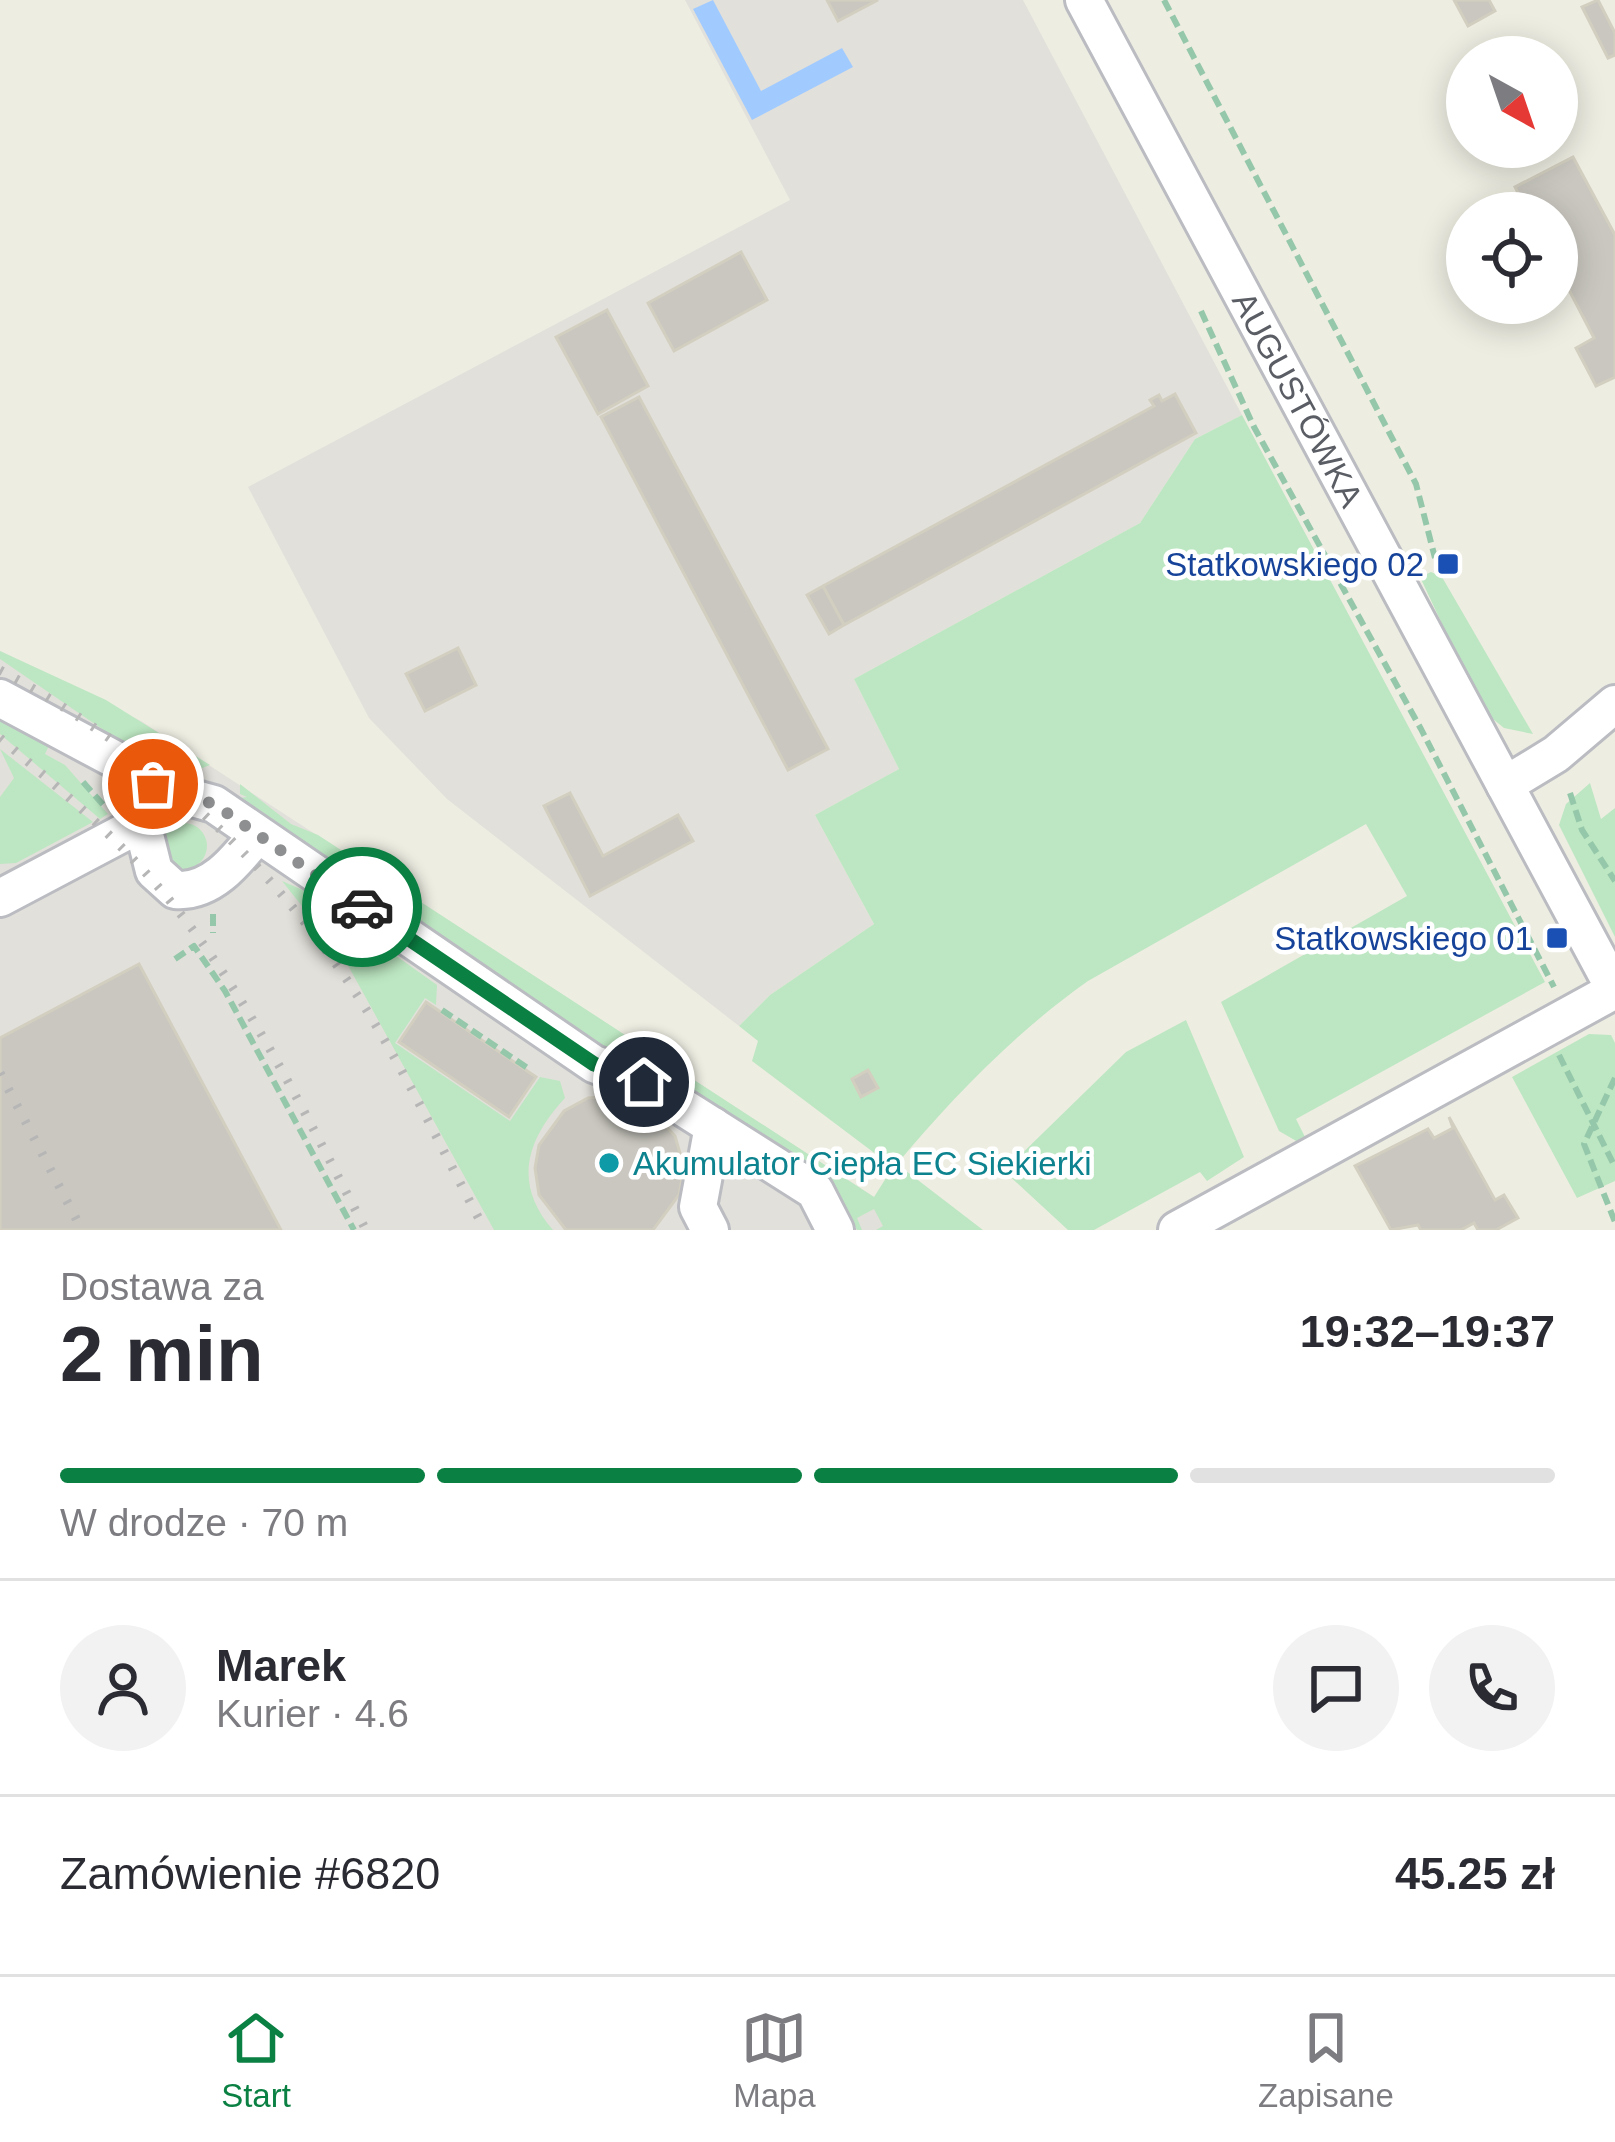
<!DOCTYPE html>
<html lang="pl">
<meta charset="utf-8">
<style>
:root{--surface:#fff;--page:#f2f2f3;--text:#2b2b33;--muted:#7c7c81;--line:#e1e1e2;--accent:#0b8043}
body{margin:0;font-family:Arial,sans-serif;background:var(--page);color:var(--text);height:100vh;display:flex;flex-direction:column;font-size:45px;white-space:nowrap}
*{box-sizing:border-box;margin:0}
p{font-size:39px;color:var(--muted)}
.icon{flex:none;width:66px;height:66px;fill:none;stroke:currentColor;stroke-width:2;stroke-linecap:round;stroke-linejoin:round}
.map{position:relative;height:1230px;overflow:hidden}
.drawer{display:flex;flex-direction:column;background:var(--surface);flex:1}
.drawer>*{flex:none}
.needle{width:78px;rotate:140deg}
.buttons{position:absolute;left:1446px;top:36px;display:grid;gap:24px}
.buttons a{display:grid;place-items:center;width:132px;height:132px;border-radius:50%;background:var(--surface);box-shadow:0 6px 30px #0003;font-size:60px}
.pin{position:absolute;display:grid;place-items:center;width:102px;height:102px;color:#fff;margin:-51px;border:6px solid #fff;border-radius:50%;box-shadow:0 3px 12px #0007}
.courier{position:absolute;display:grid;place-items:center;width:120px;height:120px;margin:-60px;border:9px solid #0b8043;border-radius:50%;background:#fff;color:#222;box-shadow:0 3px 15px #0007}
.overview em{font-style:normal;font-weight:600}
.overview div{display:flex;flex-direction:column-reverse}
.overview{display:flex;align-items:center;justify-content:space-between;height:204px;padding:0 60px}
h1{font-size:78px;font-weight:600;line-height:90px}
.bar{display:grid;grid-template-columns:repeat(4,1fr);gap:18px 12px;align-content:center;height:144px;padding:0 60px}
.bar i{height:15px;border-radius:9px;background:var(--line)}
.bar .on{background:var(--accent)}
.bar p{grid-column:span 4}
.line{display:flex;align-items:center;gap:30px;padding:0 60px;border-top:3px solid var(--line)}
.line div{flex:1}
.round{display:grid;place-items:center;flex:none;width:126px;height:126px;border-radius:63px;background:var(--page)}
.tabs{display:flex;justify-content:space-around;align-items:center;height:168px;border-top:3px solid var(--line);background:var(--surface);font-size:33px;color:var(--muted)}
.tabs a{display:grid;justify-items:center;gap:6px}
.tabs .on{color:var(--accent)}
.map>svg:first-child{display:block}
.industrial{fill:#e2e0da}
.green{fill:#bde7c2}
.water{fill:#a1cbff}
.building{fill:#c9c7bf;stroke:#d3cfc0;stroke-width:3}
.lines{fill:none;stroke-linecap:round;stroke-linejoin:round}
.minor-casing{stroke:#babcc2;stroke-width:42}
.path{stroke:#95c8aa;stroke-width:6;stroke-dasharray:12 6;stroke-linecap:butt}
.minor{stroke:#fff;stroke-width:36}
.rail{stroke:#b6b6b7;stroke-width:9;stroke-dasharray:3 15;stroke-linecap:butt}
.done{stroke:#8e8f90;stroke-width:12;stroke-dasharray:0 21.6}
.route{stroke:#0b8043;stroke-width:15}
.transit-dot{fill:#1a4fb4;stroke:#fff;stroke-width:4.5}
.culture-dot{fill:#0f9aa8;stroke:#fff;stroke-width:4.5}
.labels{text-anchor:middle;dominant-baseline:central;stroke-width:9;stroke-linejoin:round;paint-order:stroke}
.street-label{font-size:33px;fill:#5a5d64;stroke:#fff}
.transit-label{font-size:33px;fill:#164399;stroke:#fff;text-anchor:end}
.culture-label{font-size:33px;fill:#0d838f;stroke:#fff;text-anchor:start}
</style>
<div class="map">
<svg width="1615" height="1230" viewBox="0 0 1615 1230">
<rect width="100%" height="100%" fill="#eeede2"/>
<!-- industrial -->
<path class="industrial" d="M 685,0 L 1023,0 L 1242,415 L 1195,439 L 1140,523 L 854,679 L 899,769 L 815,815 L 874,924 L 770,995 L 739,1026 L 447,799 L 369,718 L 248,487 L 790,200 Z
M 0,651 L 141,721 L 925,1230 L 0,1230 Z"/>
<!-- green -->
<path class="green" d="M 1242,415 L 1545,982 L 1296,1119 L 1306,1139 L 1298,1142 L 1279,1131 L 1221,1002 L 1407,896 L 1366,824 L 1088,981 C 1017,1031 952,1098 897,1164 L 983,1230 L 876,1230 L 883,1226 L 874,1209 L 857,1218 L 862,1230 L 857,1230 L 829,1181 L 669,1076 L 580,1040 L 241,808 L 240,798 L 247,797 L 240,794 L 240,784 L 291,824 L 318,835 L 874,1197 L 893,1167 L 752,1061 L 758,1041 L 739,1026 L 770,995 L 874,924 L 815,815 L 899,769 L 854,679 L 1140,523 L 1195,439 Z
M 1431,572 L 1442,577 L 1533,734 L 1504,728 L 1483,711 L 1420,577 Z
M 0,651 L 106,700 L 210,765 L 175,779 L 0,659 Z
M 0,708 L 53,737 L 45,754 L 65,765 L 108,814 L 100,819 L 0,734 Z
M 0,749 L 93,822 L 16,863 L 0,864 L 0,797 L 14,778 Z
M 1590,783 L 1601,819 L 1615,808 L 1615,937 L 1559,825 L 1566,804 Z
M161 846a23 23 0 1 1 46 0a23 23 0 1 1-46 0Z
M 282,881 L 305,891 L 437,985 L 436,1005 L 425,998 L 395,1043 L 510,1121 L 540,1077 L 560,1081 L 565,1098 C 527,1139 512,1183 553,1230 L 494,1230 L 345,960 Z
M 1186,1020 L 1244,1157 L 1207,1181 L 1200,1172 L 1094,1230 L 1068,1230 L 1004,1171 L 1126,1052 Z
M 1589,1034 L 1611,1035 L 1615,1043 L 1615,1181 L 1577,1198 L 1512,1077 Z"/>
<!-- water -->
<path class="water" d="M 713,0 L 761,91 L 842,48 L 853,67 L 752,120 L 693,9 Z"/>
<!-- building -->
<path class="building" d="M 827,0 L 878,0 L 838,21 Z
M 1454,0 L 1489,0 L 1495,11 L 1468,26 Z
M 1598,0 L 1615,33 L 1615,55 L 1608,58 L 1582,7 Z
M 1573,157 L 1615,235 L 1615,377 L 1596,386 L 1576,348 L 1594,338 L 1557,267 L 1557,213 L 1528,213 L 1515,187 Z
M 741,252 L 767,300 L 674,351 L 648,303 Z
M 607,310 L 648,386 L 598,414 L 556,337 Z
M 1175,394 L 1196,433 L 844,625 L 823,586 L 1154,406 L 1150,400 L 1159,395 L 1162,401 Z
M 639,397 L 828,749 L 788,770 L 601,417 Z
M 823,586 L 844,625 L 829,634 L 807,595 Z
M 458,648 L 476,685 L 425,711 L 406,674 Z
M 570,793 L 603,856 L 678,815 L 693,841 L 590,896 L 544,806 Z
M 139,964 L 202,1082 L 281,1230 L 0,1230 L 0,1038 Z
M 426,1002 L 536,1077 L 509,1117 L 399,1042 Z
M 868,1070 L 878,1088 L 861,1097 L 852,1079 Z
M 621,1096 L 647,1106 L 675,1136 L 684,1167 L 679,1195 L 653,1230 L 566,1230 L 539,1195 L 535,1168 L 539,1145 L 564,1111 L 588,1098 Z
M 1449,1117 L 1495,1200 L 1504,1195 L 1518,1218 L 1496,1230 L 1478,1230 L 1474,1223 L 1461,1230 L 1421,1230 L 1418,1225 L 1391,1230 L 1355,1166 L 1428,1129 L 1434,1138 L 1453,1128 Z"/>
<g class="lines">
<!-- minor casing -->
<g class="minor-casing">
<g id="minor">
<path id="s1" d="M 1084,0 L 1615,990 L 1177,1230"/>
<path d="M 0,698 L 129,767 L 178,802 L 185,796 L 214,804 L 594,1064 L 643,1082 L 815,1191 L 835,1230"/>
<path d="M 1505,785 L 1556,754 L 1615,704"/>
<path d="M 178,802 L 142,823 L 154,871 L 175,890 C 211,893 236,861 256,836"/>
<path d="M 0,898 L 142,823"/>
<path d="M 710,1230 L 698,1207 L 713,1126"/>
</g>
</g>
<!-- path -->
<path class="path" d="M 1164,0 L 1416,484 L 1435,558
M 1201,311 L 1254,427 L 1421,729 L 1554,987
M 83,782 L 106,808
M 1570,793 L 1582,830 L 1615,881
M 213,914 L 213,933
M 175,959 L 194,946 L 225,991 L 354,1230
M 442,1010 L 529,1069
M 1559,1055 L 1615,1167
M 1615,1078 L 1584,1144 L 1615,1222"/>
<!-- minor -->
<use href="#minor" class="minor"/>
<!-- rail -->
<path class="rail" d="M 0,670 C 138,745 258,848 347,980 C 400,1058 440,1147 485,1230
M 0,738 C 64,792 127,846 179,912 C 255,1008 309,1122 366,1230
M 0,1073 L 82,1230"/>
</g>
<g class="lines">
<!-- done -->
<path class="done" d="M 153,784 L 178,802 L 185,796 L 214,804 L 362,907"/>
<!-- route -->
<path class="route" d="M 362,907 L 594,1064 L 644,1082"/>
</g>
<!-- markers -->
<g class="transit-dot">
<rect x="1436" y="552" width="24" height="24" rx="6"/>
<rect x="1545" y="926" width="24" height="24" rx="6"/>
</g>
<circle class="culture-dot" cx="609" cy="1163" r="12"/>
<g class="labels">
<!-- street labels -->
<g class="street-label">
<text stroke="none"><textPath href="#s1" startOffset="453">AUGUSTÓWKA</textPath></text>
</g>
<!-- transit labels -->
<g class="transit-label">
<text x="1424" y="564">Statkowskiego 02</text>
<text x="1533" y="938">Statkowskiego 01</text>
</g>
<!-- culture labels -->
<g class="culture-label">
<text x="633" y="1163">Akumulator Ciepła EC Siekierki</text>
</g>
</g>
</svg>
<div class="buttons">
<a><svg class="needle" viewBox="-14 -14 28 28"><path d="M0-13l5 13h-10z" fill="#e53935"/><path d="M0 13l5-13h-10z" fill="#7c7c81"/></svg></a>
<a><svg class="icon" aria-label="locate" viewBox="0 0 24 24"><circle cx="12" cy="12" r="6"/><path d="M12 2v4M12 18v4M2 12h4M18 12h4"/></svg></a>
</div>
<div class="pin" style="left:153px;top:784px;background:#ea580c"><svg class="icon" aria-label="bag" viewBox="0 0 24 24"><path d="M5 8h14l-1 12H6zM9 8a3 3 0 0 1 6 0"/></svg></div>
<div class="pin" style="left:644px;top:1082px;background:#1f2937"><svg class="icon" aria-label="home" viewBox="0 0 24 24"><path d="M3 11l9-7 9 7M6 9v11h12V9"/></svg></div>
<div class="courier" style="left:362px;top:907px"><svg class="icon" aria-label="car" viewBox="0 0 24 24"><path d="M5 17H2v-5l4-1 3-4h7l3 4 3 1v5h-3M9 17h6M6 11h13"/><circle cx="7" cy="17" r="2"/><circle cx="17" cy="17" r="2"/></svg></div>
</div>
<section class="drawer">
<div class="overview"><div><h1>2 min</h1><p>Dostawa za</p></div><em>19:32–19:37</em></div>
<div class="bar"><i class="on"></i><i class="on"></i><i class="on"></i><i></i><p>W drodze · 70 m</p></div>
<div class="line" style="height:216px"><a class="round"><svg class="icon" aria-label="person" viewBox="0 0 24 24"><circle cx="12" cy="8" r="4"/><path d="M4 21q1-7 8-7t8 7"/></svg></a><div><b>Marek</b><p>Kurier · 4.6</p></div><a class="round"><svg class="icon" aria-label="chat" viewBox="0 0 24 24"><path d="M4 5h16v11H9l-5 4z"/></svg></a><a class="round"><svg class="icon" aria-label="phone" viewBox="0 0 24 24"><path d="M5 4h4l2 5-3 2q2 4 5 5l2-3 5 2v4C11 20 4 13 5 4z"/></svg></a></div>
<div class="line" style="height:156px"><div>Zamówienie #6820</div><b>45.25 zł</b></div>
</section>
<nav class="tabs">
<a class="on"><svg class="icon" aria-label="home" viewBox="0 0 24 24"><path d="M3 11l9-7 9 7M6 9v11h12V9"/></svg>Start</a>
<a><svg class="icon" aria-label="map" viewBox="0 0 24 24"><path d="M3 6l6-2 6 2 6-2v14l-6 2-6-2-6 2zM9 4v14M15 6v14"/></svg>Mapa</a>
<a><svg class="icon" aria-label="saved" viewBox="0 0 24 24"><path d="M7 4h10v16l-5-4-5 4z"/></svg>Zapisane</a>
</nav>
